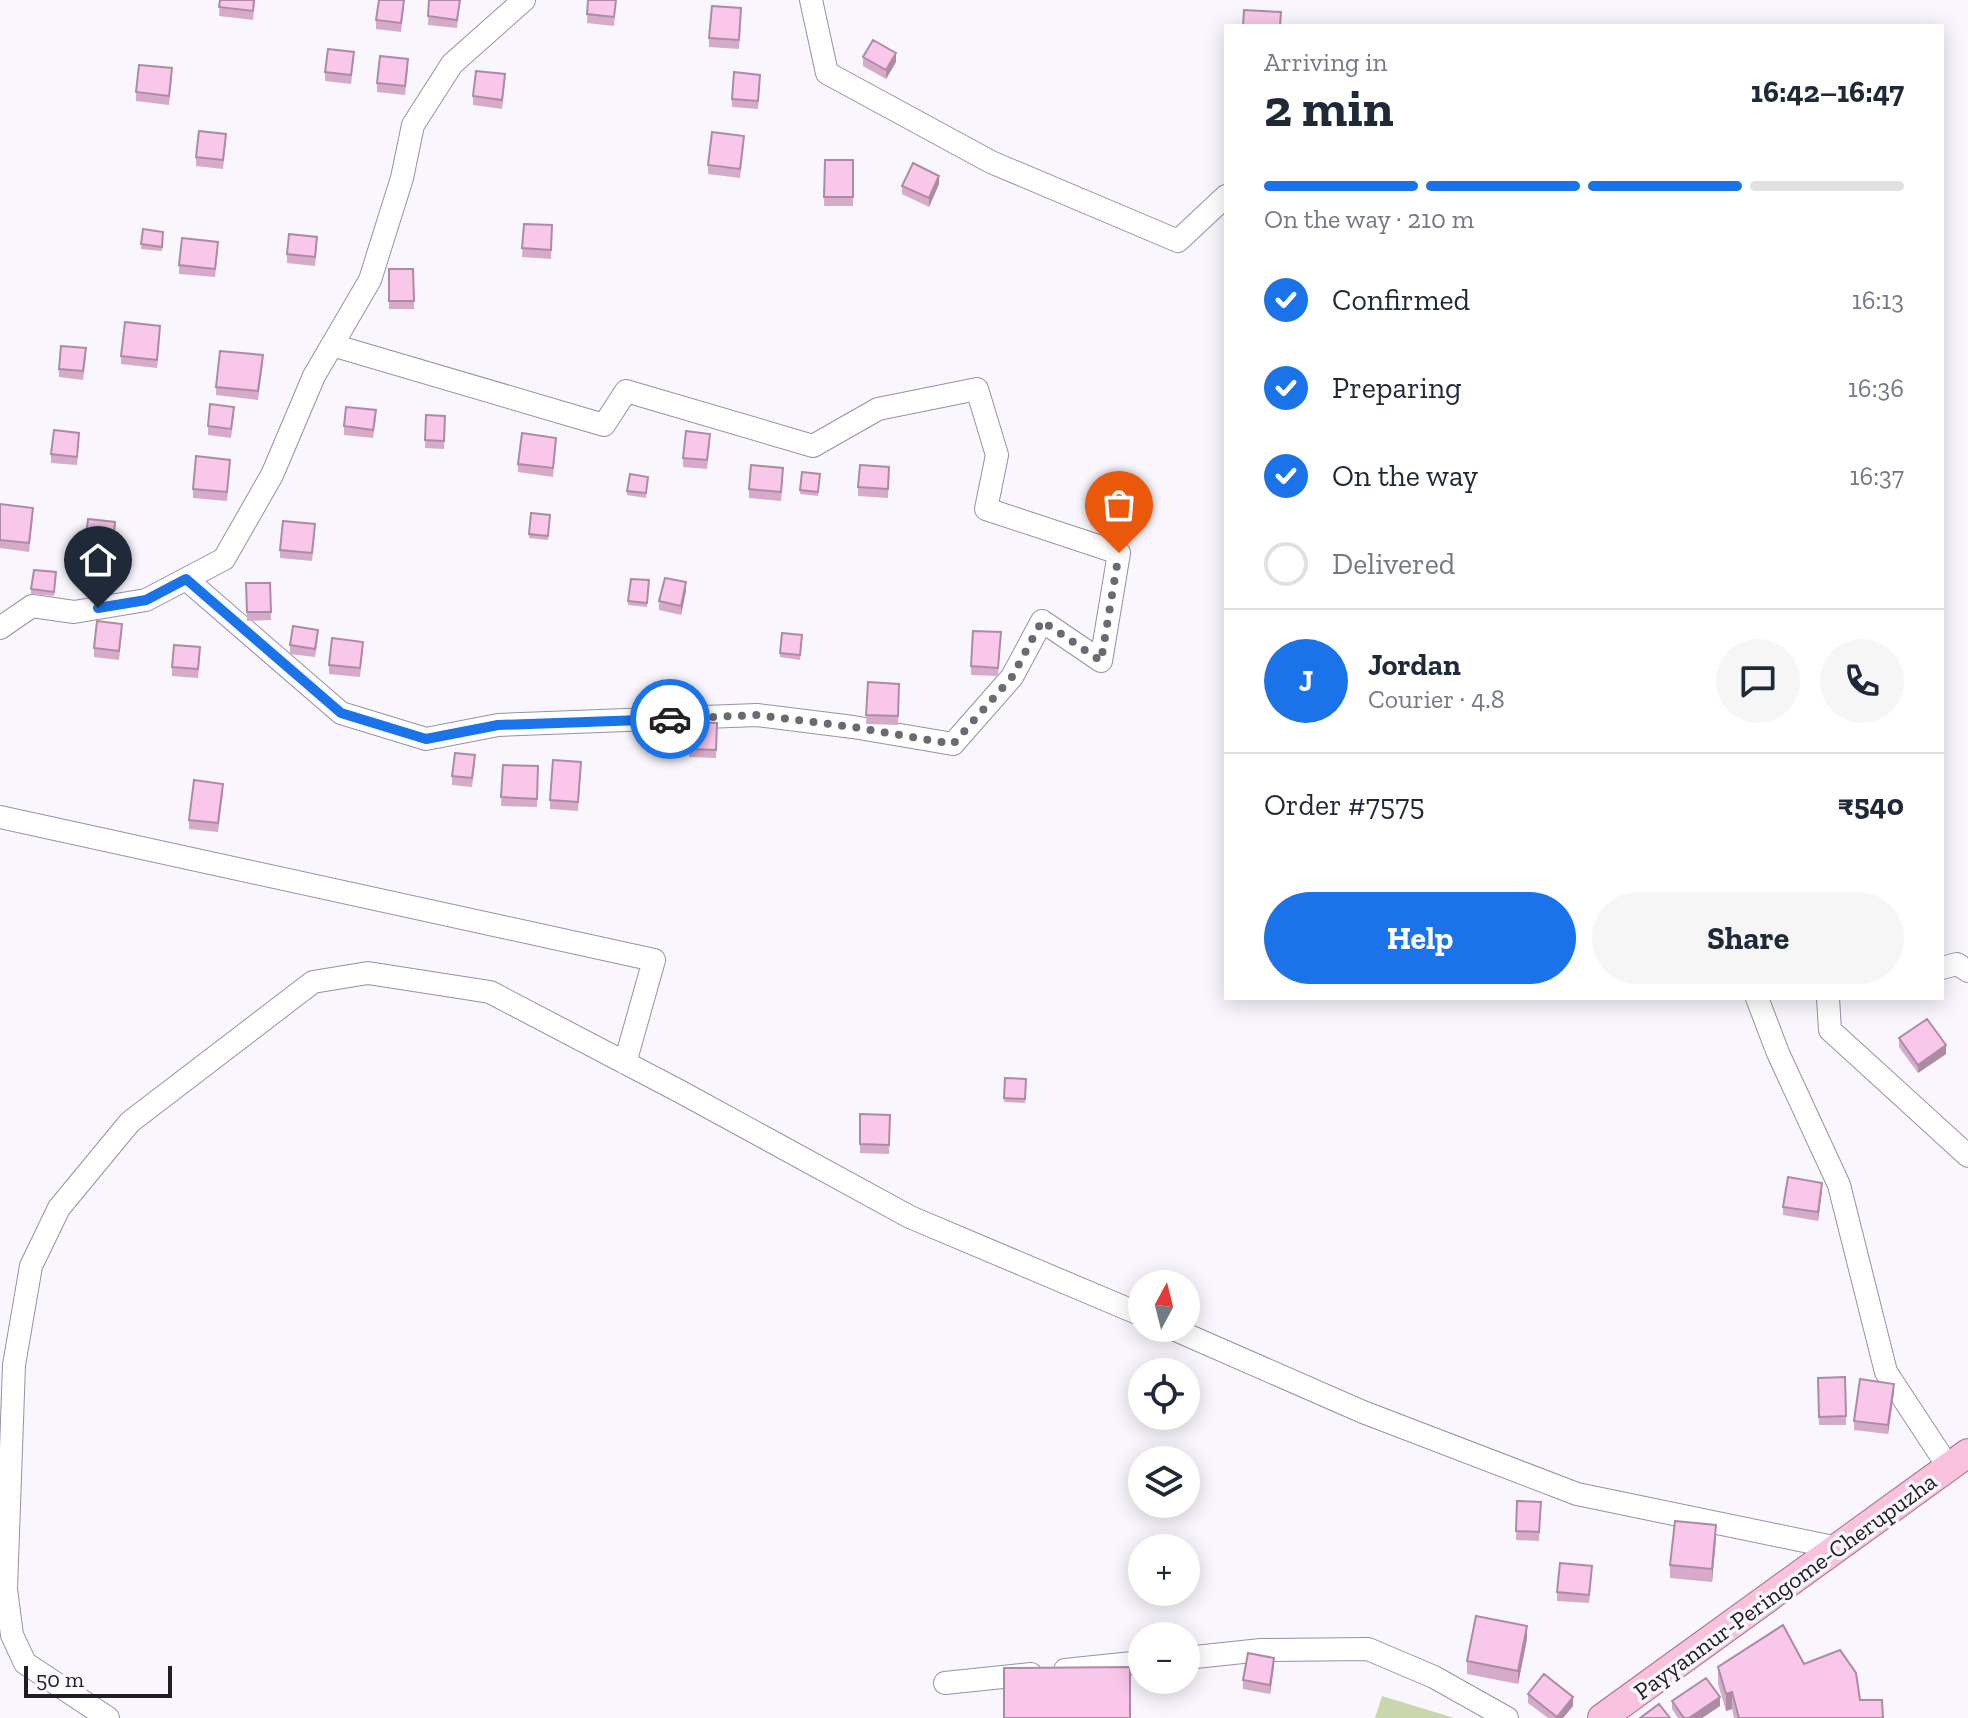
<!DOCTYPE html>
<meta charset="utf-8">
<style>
:root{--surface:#fff;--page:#f6f6f7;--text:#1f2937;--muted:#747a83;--line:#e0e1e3;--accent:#1a73e8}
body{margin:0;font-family:"Zilla Slab",serif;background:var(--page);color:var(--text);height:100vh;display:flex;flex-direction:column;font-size:30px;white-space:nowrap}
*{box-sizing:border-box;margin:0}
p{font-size:26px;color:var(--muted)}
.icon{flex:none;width:44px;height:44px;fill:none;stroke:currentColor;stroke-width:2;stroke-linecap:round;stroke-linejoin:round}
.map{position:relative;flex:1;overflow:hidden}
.details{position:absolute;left:1224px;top:24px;width:720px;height:976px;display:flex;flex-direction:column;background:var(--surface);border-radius:0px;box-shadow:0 4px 20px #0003}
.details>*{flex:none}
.needle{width:52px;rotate:7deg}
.buttons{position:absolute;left:1128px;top:1270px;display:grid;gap:16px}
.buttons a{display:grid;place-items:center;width:72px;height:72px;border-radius:50%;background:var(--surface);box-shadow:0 4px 20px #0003;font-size:40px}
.scale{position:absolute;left:24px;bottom:20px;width:148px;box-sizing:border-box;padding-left:8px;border:4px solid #201d28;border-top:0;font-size:22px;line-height:28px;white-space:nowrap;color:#201d28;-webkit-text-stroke:6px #f9f7fd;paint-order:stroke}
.pin{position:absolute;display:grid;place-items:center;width:68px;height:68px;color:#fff;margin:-82px -34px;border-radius:50% 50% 50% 0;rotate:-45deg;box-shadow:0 0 8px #0007}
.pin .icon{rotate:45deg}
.courier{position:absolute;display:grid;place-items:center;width:80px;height:80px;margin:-40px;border:6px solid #1a73e8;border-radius:50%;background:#fff;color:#222;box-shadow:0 2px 10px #0007}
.head em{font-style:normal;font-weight:700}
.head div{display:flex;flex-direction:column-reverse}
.head{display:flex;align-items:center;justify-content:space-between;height:136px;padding:0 40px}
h1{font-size:52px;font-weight:700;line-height:60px}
.bar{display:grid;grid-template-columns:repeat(4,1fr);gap:12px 8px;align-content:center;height:96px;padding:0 40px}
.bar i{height:10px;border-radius:6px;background:var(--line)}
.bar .selected{background:var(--accent)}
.bar p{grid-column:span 4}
.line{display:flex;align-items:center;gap:20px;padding:0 40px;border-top:2px solid var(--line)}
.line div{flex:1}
.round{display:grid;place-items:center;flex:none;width:84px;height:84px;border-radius:42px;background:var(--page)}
ol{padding:0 40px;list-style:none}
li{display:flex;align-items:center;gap:24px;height:88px}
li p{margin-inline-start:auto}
li .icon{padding:8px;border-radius:50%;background:var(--accent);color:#fff;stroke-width:4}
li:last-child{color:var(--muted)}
li i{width:44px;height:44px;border:4px solid var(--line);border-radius:50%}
.primary-button{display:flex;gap:16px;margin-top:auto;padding:16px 40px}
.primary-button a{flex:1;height:92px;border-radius:48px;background:var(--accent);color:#fff;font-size:32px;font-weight:700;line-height:92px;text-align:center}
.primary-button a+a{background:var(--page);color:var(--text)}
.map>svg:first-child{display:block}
.green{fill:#cad7ad}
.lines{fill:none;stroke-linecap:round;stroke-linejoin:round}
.minor-casing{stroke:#9790ab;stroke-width:24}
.major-casing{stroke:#a96e8f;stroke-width:30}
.minor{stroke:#fff;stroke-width:22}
.major{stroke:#f8c2dd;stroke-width:28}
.wall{fill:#d6abc9}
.shaded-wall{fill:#ae8ba4}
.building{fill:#f9c7ea;stroke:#ae8ba4;stroke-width:2}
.done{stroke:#6c6973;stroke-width:8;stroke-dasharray:0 14.4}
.route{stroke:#1a73e8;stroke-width:10}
.labels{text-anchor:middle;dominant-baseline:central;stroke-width:7;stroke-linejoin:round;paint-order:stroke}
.street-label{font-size:24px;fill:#201d28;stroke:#f9f7fd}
</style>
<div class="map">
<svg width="1968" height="1718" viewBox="0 0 1968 1718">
<rect width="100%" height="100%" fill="#f9f7fd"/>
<!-- green -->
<path class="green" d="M 1382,1696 L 1454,1718 L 1375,1718 Z"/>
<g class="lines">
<!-- minor casing -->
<g class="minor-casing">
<path id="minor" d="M 811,0 L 827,73 L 991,162 L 1178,241 L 1226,196
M 186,579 L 341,713 L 426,739 L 498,725 L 757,715 L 853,727 L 953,744 L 1012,677 L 1042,621 L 1101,661 L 1119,553 L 986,509 L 997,455 L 977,389 L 878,409 L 813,446 L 626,391 L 604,425 L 332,345
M 0,628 L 32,606 L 74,612 L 146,600 L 224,559 L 272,475 L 314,376 L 370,280 L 402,178 L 413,125 L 452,64 L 524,0
M 0,817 L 654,960 L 625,1063
M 1942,968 L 1957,964 L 1968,971
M 1757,998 L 1778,1053 L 1839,1185 L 1886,1372 L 1949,1468
M 1828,998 L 1830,1030 L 1968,1156
M 1171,1328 L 1363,1412 L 1577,1494 L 1838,1548
M 1186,1658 L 1261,1650 L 1368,1649 L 1434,1677 L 1507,1718
M 1065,1670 L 1142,1662
M 945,1683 L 1031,1674
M 108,1718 L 25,1663 L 12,1635 L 6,1589 L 14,1365 L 31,1266 L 59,1208 L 130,1122 L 313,982 L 368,973 L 490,992 L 681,1092 L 910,1217 L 1142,1315"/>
</g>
<!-- major casing -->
<g class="major-casing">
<path id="major" d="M 1602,1718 L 1968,1453"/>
</g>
<!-- minor -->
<use href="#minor" class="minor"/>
<!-- major -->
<use href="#major" class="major"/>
</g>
<!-- wall -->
<path class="wall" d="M 220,0 L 255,0 L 253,20 L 219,16 Z
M 429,0 L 460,0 L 457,28 L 428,25 Z
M 588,0 L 616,0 L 614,26 L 587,23 Z
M 404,7 L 401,32 L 376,29 L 376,20 Z
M 741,17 L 739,49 L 709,47 L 709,38 Z
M 863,57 L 896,62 L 886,79 L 863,66 Z
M 354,60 L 351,84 L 325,81 L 325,72 Z
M 408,68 L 405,95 L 377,92 L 377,83 Z
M 172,77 L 169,105 L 136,101 L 136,92 Z
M 505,83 L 502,109 L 473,105 L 473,96 Z
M 760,84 L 758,109 L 732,107 L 732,99 Z
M 226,142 L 223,169 L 196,166 L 196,157 Z
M 744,144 L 740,178 L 708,174 L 708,165 Z
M 825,160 L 853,160 L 853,206 L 824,206 Z
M 939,184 L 929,207 L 902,194 L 902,186 Z
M 524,224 L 552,225 L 551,259 L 522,257 Z
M 143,229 L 163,232 L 162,251 L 141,249 Z
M 317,246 L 315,266 L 287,263 L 287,254 Z
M 218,251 L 215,277 L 179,274 L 179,265 Z
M 389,269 L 413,269 L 414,309 L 389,309 Z
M 160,335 L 157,368 L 121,364 L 121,356 Z
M 86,357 L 83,380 L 59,377 L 59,369 Z
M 263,364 L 258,400 L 216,395 L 216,387 Z
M 426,415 L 445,416 L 444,449 L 425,448 Z
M 234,416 L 231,438 L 208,435 L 208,426 Z
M 376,419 L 373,438 L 344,435 L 344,426 Z
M 79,441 L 77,465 L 51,463 L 51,454 Z
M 710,443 L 707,469 L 683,467 L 683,458 Z
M 556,446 L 553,477 L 518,472 L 518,464 Z
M 889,467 L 888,498 L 858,496 L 858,487 Z
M 230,469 L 227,501 L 193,498 L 193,489 Z
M 802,472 L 820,474 L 818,496 L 800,494 Z
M 783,477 L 781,501 L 749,498 L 749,489 Z
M 648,481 L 646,498 L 627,495 L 627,491 Z
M 0,504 L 33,516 L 29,552 L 0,548 Z
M 531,513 L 550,515 L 548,540 L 529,538 Z
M 115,531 L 112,565 L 84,562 L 84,553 Z
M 315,533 L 312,561 L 280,558 L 280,550 Z
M 56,572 L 54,596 L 31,594 L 31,589 Z
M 631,579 L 649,580 L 647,607 L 628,605 Z
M 246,583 L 270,583 L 271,620 L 247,621 Z
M 686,591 L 681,615 L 659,610 L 659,601 Z
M 122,632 L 119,660 L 94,657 L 94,648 Z
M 1001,632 L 998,676 L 971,675 L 971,666 Z
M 318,639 L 315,657 L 290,654 L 290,645 Z
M 802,640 L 800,660 L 780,657 L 780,653 Z
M 363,650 L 360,677 L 329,674 L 329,665 Z
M 200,656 L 198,678 L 172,676 L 172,667 Z
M 868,682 L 899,684 L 898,725 L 866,724 Z
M 690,722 L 717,723 L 716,758 L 689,757 Z
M 475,764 L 472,787 L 452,785 L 452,776 Z
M 503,765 L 538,766 L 537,807 L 501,806 Z
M 581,771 L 578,811 L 550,809 L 550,800 Z
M 223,793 L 218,832 L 189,829 L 189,820 Z
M 1899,1038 L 1946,1054 L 1918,1073 L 1899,1047 Z
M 1005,1078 L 1026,1079 L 1025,1103 L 1004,1102 Z
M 860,1114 L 890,1115 L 889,1154 L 860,1153 Z
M 1822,1191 L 1818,1221 L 1783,1215 L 1783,1207 Z
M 1845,1377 L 1846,1425 L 1819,1425 L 1818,1378 Z
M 1894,1392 L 1888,1434 L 1854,1430 L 1854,1421 Z
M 1517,1501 L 1541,1502 L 1539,1541 L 1516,1540 Z
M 1716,1538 L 1712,1582 L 1670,1578 L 1670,1565 Z
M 1592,1574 L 1589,1603 L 1557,1601 L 1557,1592 Z
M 1527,1639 L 1518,1684 L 1467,1674 L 1467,1661 Z
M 1804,1664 L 1883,1718 L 1734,1718 L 1732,1709 L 1726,1711 L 1718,1684 L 1718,1667 Z
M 1274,1666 L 1270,1694 L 1243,1689 L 1243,1680 Z
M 1528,1694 L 1573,1706 L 1563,1718 L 1548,1718 L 1528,1703 Z
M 1672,1701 L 1720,1706 L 1702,1718 L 1678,1718 L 1672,1709 Z"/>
<!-- shaded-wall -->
<path class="shaded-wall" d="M 896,53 L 896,62 L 886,79 L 886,70 Z
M 939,176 L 939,184 L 929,207 L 929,198 Z
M 686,582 L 686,591 L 681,615 L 681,606 Z
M 1946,1045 L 1946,1054 L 1918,1073 L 1918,1065 Z
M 1822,1183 L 1822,1191 L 1818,1221 L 1818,1212 Z
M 1894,1384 L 1894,1392 L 1888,1434 L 1888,1425 Z
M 1716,1525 L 1716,1538 L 1712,1582 L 1712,1569 Z
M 1527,1626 L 1527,1639 L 1518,1684 L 1518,1671 Z
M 1274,1658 L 1274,1666 L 1270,1694 L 1270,1685 Z
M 1732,1692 L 1732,1709 L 1726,1711 L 1726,1694 Z
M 1573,1697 L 1573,1706 L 1563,1718 L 1557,1718 Z
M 1720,1697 L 1720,1706 L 1702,1718 L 1689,1718 Z"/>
<!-- building -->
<path class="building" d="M 220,0 L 254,0 L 253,11 L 219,7 Z
M 379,0 L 404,0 L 401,23 L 376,20 Z
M 429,0 L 460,0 L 457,20 L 428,16 Z
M 588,0 L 616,0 L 614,17 L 587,14 Z
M 712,6 L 741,8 L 739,40 L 709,38 Z
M 1244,10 L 1281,12 L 1280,26 L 1243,26 Z
M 873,40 L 896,53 L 886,70 L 863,57 Z
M 328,49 L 354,52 L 351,75 L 325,72 Z
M 380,56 L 408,59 L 405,86 L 377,83 Z
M 139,65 L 172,68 L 169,96 L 136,92 Z
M 476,71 L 505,74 L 502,100 L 473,96 Z
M 734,72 L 760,75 L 758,101 L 732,99 Z
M 199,131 L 226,134 L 223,160 L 196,157 Z
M 712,132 L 744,136 L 740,169 L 708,165 Z
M 825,160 L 853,160 L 853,197 L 824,197 Z
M 913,163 L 939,176 L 929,198 L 902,186 Z
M 524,224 L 552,225 L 551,250 L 522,248 Z
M 143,229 L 163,232 L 162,247 L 141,244 Z
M 289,234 L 317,237 L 315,257 L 287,254 Z
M 182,238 L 218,242 L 215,269 L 179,265 Z
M 389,269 L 413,269 L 414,301 L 389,301 Z
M 125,322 L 160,326 L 157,360 L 121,356 Z
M 61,346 L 86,348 L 83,371 L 59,369 Z
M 220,351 L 263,355 L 258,391 L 216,387 Z
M 210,404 L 234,407 L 231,429 L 208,426 Z
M 346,407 L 376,410 L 373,430 L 344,426 Z
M 426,415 L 445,416 L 444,441 L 425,440 Z
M 54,430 L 79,433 L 77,457 L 51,454 Z
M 686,431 L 710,434 L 707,460 L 683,458 Z
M 522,433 L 556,438 L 553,468 L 518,464 Z
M 196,456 L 230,460 L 227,492 L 193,489 Z
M 751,465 L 783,468 L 781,492 L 749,489 Z
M 860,465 L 889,467 L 888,489 L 858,487 Z
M 802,472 L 820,474 L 818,492 L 800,490 Z
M 630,474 L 648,477 L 646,493 L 627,491 Z
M 0,504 L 33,508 L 29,543 L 0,540 Z
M 531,513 L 550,515 L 548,536 L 529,534 Z
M 88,519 L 115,522 L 112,556 L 84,553 Z
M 283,521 L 315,524 L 312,553 L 280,550 Z
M 34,570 L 56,572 L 54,592 L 31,589 Z
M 665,578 L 686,582 L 681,606 L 659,601 Z
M 631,579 L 649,580 L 647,603 L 628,601 Z
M 246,583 L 270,583 L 271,612 L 247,612 Z
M 97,621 L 122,624 L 119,651 L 94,648 Z
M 293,626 L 318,630 L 315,649 L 290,645 Z
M 973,631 L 1001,632 L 998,668 L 971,666 Z
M 782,633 L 802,635 L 800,655 L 780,653 Z
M 332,638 L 363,642 L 360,668 L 329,665 Z
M 174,645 L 200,647 L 198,669 L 172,667 Z
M 868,682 L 899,684 L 898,716 L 866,715 Z
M 690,722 L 717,723 L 716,750 L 689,749 Z
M 455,753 L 475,755 L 472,778 L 452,776 Z
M 553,760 L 581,762 L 578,802 L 550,800 Z
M 503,765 L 538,766 L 537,799 L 501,797 Z
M 194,780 L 223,784 L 218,823 L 189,820 Z
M 1927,1019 L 1946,1045 L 1918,1065 L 1899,1038 Z
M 1005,1078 L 1026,1079 L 1025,1099 L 1004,1098 Z
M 860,1114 L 890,1115 L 889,1145 L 860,1144 Z
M 1788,1177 L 1822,1183 L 1818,1212 L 1783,1207 Z
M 1845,1377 L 1846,1416 L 1819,1417 L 1818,1378 Z
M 1860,1379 L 1894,1384 L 1888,1425 L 1854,1421 Z
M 1517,1501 L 1541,1502 L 1539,1532 L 1516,1531 Z
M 1675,1521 L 1716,1525 L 1712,1569 L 1670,1565 Z
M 1560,1563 L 1592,1566 L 1589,1595 L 1557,1592 Z
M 1476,1616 L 1527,1626 L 1518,1671 L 1467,1661 Z
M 1783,1625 L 1804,1664 L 1840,1650 L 1856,1673 L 1860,1700 L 1882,1700 L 1883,1718 L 1739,1718 L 1732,1692 L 1726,1694 L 1718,1667 Z
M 1248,1653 L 1274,1658 L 1270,1685 L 1243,1680 Z
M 1130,1667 L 1130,1718 L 1004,1718 L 1004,1668 Z
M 1544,1674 L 1573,1697 L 1557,1717 L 1528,1694 Z
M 1706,1678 L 1720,1697 L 1689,1718 L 1684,1718 L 1672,1701 Z
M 1659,1704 L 1670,1718 L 1640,1718 Z"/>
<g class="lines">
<!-- done -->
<path class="done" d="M 670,719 L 757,715 L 853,727 L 953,744 L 1012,677 L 1042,621 L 1101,661 L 1119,553"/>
<!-- route -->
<path class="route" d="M 98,608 L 146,600 L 186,579 L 341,713 L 426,739 L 498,725 L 670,719"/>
</g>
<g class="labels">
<!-- street labels -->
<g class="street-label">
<text transform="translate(1785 1586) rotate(-36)">Payyannur-Peringome-Cherupuzha</text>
</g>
</g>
</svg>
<div class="buttons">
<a><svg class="needle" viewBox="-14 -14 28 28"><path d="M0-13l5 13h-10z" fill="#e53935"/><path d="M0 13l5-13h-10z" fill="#747a83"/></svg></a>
<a><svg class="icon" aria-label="locate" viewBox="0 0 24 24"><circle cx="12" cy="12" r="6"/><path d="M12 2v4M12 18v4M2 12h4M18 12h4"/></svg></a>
<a><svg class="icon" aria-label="layers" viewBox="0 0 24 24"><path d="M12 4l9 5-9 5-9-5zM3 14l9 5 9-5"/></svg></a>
<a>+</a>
<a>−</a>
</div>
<div class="scale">50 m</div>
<div class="pin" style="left:1119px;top:553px;background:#ea580c"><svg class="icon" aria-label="bag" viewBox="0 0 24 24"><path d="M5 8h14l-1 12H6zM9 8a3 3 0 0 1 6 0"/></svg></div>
<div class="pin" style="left:98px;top:608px;background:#1f2937"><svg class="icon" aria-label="home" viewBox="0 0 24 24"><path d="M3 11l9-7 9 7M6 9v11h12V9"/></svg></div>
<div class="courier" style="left:670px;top:719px"><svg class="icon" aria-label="car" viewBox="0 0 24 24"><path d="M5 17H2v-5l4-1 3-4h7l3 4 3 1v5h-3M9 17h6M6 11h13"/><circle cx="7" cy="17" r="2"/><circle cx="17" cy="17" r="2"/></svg></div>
<section class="details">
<div class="head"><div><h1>2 min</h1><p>Arriving in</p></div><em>16:42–16:47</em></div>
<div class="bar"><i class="selected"></i><i class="selected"></i><i class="selected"></i><i></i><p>On the way · 210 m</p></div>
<ol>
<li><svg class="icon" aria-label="check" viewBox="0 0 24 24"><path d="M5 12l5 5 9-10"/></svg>Confirmed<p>16:13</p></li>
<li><svg class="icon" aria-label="check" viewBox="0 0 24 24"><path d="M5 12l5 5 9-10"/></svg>Preparing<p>16:36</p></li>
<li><svg class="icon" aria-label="check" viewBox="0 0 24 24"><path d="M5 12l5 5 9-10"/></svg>On the way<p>16:37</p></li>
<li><i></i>Delivered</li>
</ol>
<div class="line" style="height:144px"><b class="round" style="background:var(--accent);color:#fff">J</b><div><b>Jordan</b><p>Courier · 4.8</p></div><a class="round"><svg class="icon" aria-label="chat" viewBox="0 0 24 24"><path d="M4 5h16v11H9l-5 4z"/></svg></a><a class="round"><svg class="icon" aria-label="phone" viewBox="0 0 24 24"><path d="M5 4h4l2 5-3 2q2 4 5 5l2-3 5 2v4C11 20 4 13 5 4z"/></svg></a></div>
<div class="line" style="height:104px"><div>Order #7575</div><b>₹540</b></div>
<div class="primary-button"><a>Help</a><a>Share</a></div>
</section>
</div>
